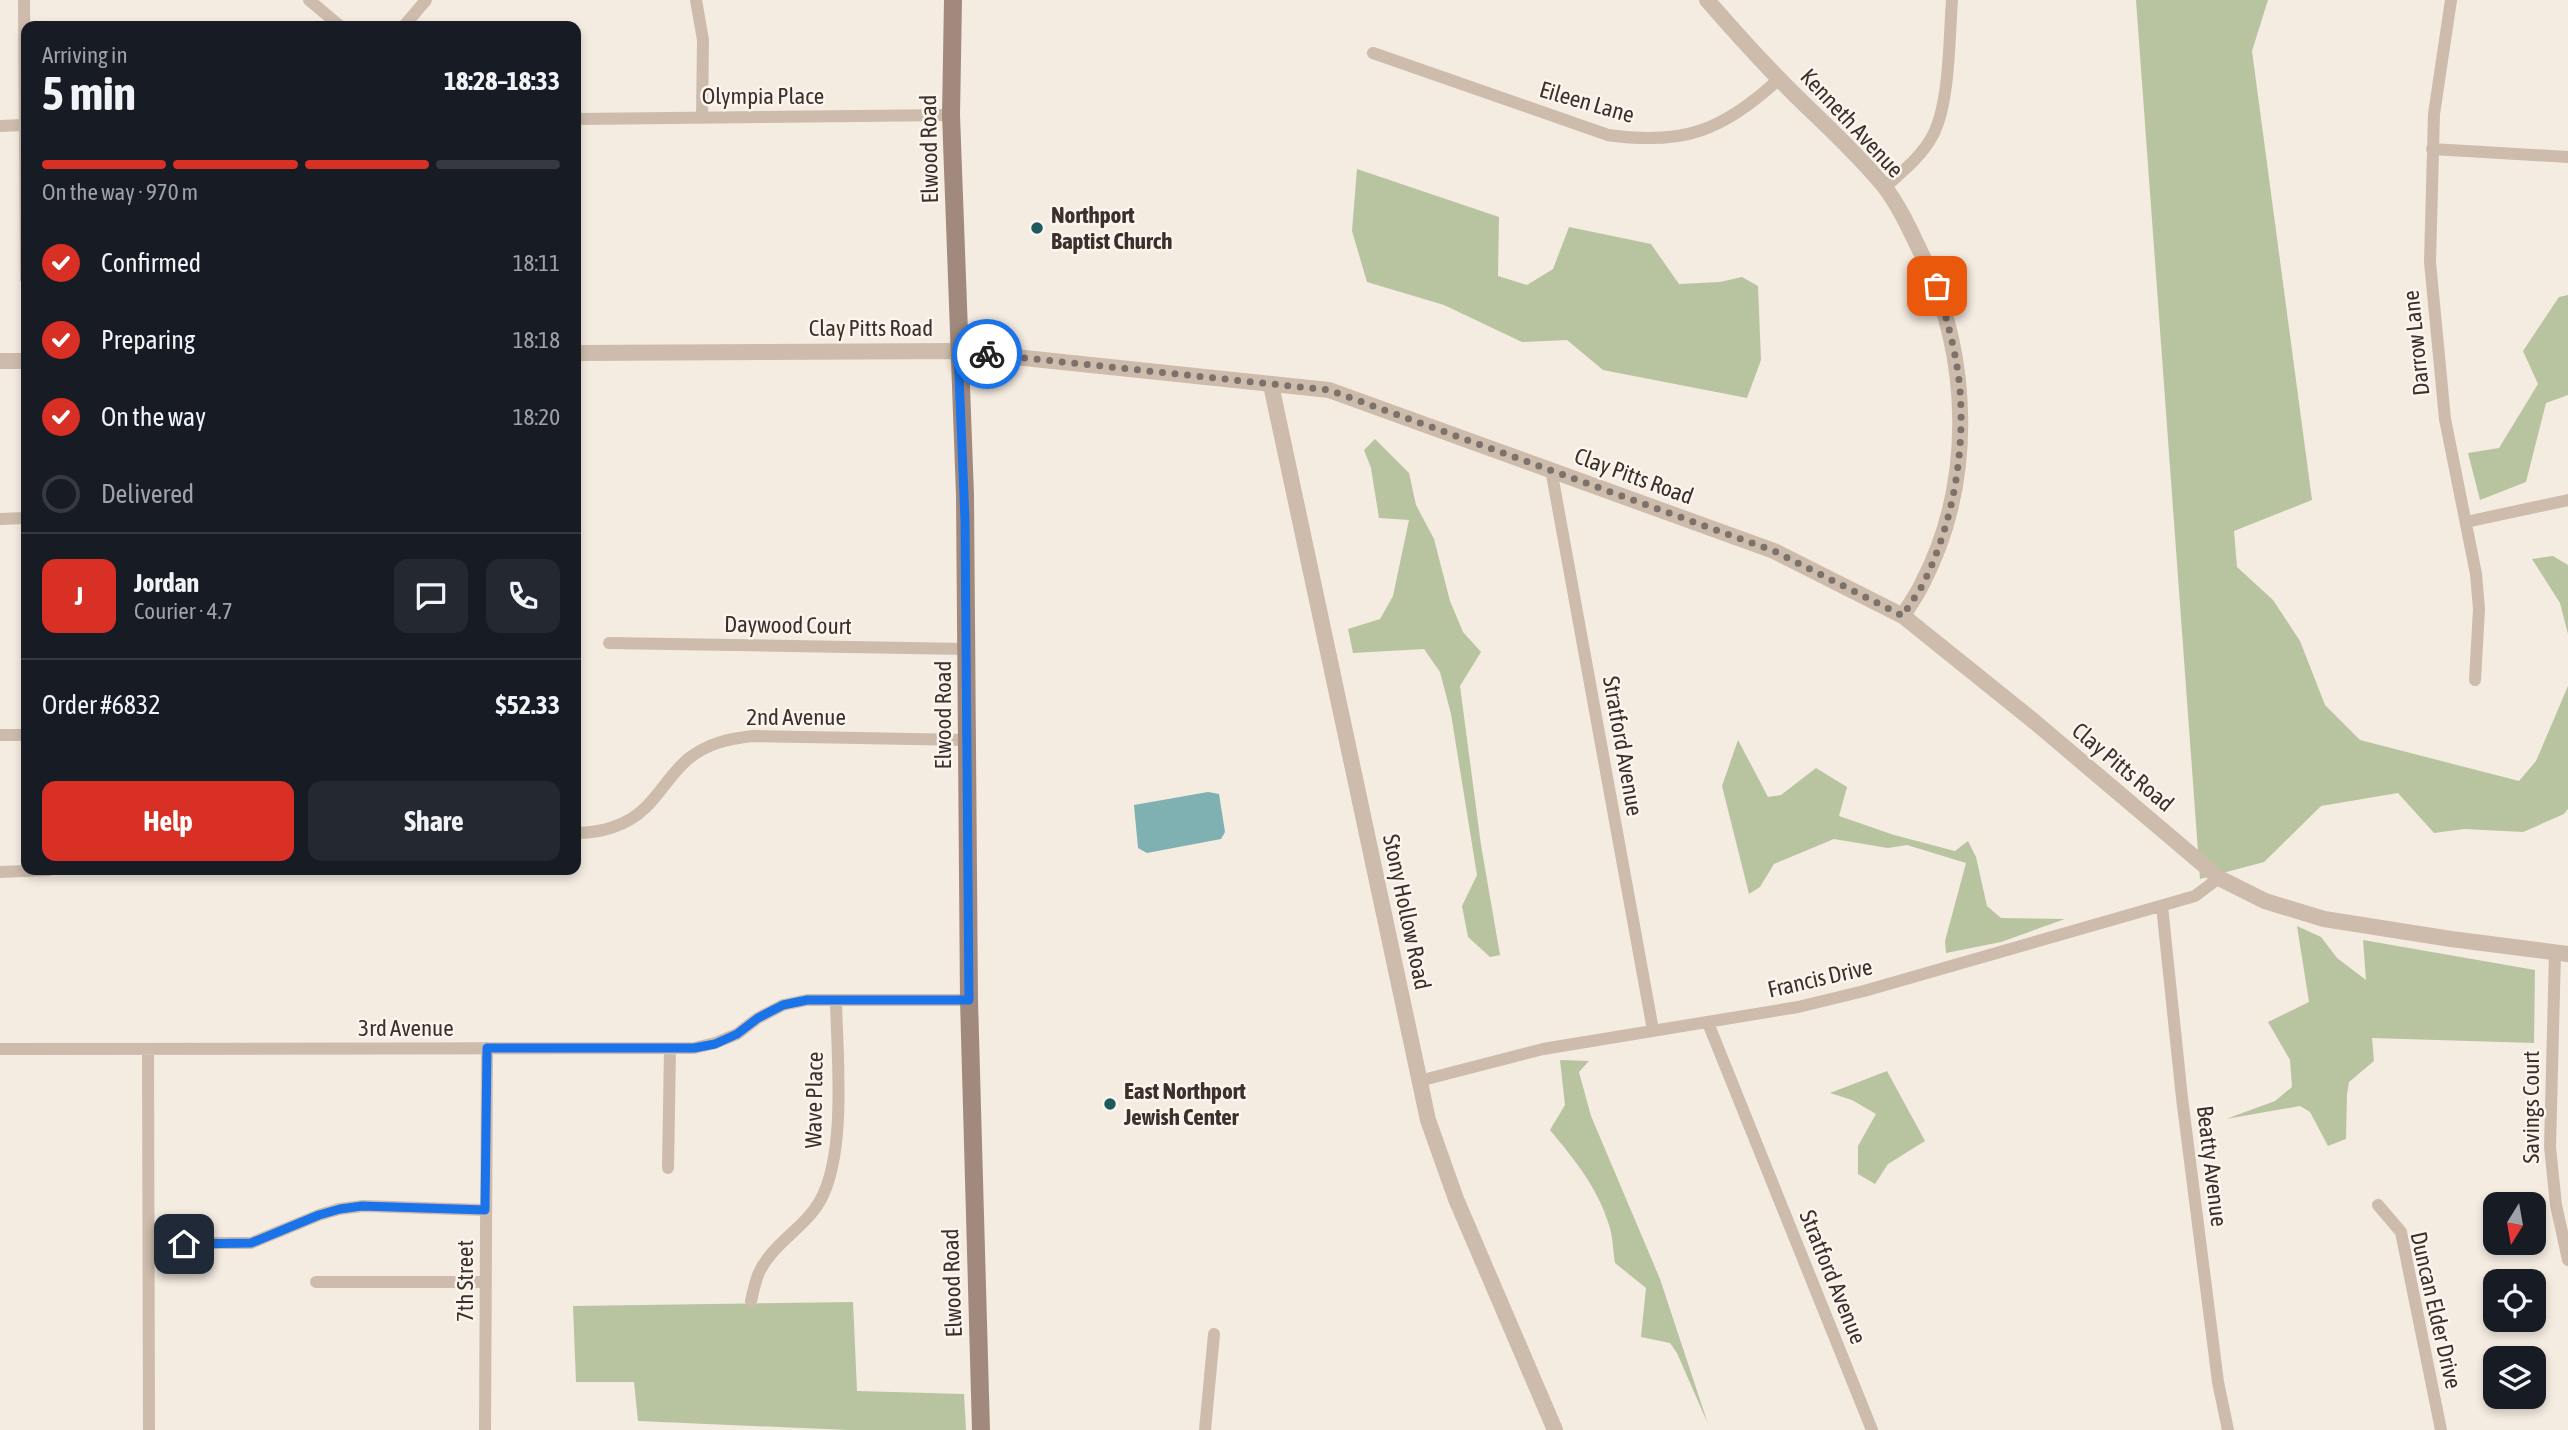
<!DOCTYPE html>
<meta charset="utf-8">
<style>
:root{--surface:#171b24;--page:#242831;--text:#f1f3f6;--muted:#9ea1a6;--line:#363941;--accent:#d93025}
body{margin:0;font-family:"Asap Condensed",sans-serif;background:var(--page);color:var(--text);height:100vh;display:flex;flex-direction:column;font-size:26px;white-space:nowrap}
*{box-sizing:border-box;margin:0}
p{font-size:23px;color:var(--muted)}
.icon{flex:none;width:38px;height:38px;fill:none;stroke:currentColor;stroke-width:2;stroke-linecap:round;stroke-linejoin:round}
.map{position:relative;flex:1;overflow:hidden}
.details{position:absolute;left:21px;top:21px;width:560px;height:854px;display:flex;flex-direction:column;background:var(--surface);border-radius:14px;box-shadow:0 4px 10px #0003}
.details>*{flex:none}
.needle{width:46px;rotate:191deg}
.controls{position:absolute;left:2483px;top:1192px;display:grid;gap:14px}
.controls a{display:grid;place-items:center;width:63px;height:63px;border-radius:14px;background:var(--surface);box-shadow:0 4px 10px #0003;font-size:35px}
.pin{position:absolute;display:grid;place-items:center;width:60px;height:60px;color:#fff;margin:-30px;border-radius:14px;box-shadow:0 4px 10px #0006}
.courier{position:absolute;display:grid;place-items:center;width:70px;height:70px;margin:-35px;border:5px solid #1a73e8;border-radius:50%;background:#fff;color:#222;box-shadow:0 2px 9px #0007}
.summary em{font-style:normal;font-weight:700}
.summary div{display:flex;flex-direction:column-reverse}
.summary{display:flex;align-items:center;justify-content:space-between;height:119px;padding:0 21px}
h1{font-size:46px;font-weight:700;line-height:52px}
.bar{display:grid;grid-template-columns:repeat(4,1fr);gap:10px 7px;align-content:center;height:84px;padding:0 21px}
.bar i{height:9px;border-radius:5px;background:var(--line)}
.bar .on{background:var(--accent)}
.bar p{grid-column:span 4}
.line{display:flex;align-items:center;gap:18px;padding:0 21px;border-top:2px solid var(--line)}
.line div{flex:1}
.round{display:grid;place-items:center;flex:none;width:74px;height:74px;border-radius:14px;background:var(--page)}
ol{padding:0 21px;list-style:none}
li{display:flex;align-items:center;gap:21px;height:77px}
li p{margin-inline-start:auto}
li .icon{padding:7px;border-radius:50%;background:var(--accent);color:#fff;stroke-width:4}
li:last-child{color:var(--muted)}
li i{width:38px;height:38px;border:4px solid var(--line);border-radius:50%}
.primary-button{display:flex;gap:14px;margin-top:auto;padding:14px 21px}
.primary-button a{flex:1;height:80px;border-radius:14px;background:var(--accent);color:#fff;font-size:28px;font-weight:700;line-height:80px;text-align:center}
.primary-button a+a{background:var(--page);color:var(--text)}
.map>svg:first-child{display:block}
.green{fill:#b8c4a0}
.water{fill:#7fb0b2}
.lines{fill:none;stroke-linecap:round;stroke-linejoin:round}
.minor{stroke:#cdbbac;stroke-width:12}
.tertiary{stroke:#cdbbac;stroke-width:16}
.secondary{stroke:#a18a7d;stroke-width:18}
.done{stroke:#7c716b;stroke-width:7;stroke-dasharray:0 12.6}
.route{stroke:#1a73e8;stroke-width:9}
.poi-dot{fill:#1f5a5e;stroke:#fbf5ee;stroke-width:2.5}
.labels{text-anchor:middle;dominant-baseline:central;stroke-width:5;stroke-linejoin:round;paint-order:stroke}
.street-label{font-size:23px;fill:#3b302b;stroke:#fbf5ee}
.poi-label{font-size:23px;font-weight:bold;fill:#3b302b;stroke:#fbf5ee;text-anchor:start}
</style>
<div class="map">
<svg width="2568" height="1430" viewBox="0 0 2568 1430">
<rect width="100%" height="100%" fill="#f4ebe1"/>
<!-- green -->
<path class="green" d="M 2136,0 L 2268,0 L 2252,51 L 2312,500 L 2234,531 L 2237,567 L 2273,600 L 2300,641 L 2325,705 L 2360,740 L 2519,781 L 2536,761 L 2568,686 L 2568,809 L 2564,814 L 2523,832 L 2464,829 L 2434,833 L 2398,793 L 2321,806 L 2264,862 L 2200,879 Z
M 1357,169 L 1499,217 L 1498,276 L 1527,285 L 1553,269 L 1569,227 L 1651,244 L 1679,284 L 1720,282 L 1742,277 L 1758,286 L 1761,360 L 1747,398 L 1603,370 L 1567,340 L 1522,342 L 1444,305 L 1367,282 L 1352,231 Z
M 2568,295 L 2568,395 L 2546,403 L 2526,482 L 2480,500 L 2468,453 L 2499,448 L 2538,384 L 2523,351 L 2559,297 Z
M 1375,439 L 1409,473 L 1416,505 L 1434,539 L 1450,601 L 1463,632 L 1481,652 L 1460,686 L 1481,845 L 1500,955 L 1490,957 L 1468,937 L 1462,906 L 1477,875 L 1451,714 L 1440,672 L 1424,649 L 1353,653 L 1348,629 L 1380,619 L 1393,596 L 1409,520 L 1379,518 L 1371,468 L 1364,450 Z
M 2553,556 L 2568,565 L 2568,634 L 2560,603 L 2532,559 Z
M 1738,740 L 1768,797 L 1781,795 L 1816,768 L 1847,787 L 1839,816 L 1894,835 L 1955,851 L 1968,841 L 1976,857 L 1987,906 L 2001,918 L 2065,919 L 2001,942 L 1946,953 L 1945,941 L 1966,863 L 1907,845 L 1888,848 L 1834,839 L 1774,864 L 1760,887 L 1749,894 L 1722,786 Z
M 2297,926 L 2321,937 L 2337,958 L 2366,980 L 2363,940 L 2535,970 L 2534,1043 L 2372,1038 L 2374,1061 L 2349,1082 L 2347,1094 L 2346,1139 L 2328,1146 L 2310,1112 L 2300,1106 L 2226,1119 L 2275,1101 L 2292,1087 L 2290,1060 L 2268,1022 L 2309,1002 Z
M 1560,1060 L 1589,1061 L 1579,1072 L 1591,1116 L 1660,1279 L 1708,1424 L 1677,1353 L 1670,1343 L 1641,1337 L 1646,1288 L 1615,1263 C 1613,1251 1613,1237 1609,1225 C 1598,1188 1574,1159 1550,1130 L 1565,1105 Z
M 1887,1071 L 1925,1141 L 1888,1164 L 1875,1184 L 1858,1174 L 1858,1146 L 1876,1114 L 1852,1100 L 1830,1093 Z
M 853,1302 L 857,1391 L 964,1394 L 966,1430 L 848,1430 L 638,1421 L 634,1382 L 576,1382 L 573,1306 Z"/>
<!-- water -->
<path class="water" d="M 1208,792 L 1219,794 L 1225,832 L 1221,839 L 1147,853 L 1138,848 L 1134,805 Z"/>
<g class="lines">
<!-- minor -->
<path class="minor" d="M 24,0 L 26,279
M 309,0 L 340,26
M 696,0 L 703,40 L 702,117
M 2451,0 L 2434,114 L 2430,262 L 2445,419 L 2476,574 L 2479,609 L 2475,680
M 404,26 L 426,0
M 1373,53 L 1608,135 C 1684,146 1724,130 1779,79
M 576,119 L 951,115
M 0,126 L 24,125
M 2432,149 L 2568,157
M 1885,187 C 1902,172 1922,156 1933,135 C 1950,102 1949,38 1952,0
M 1551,469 L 1653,1030
M 0,519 L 26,518
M 2466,522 L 2568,500
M 609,643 L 967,649
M 0,735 L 26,735
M 576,833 C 600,833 627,826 645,808 C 661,793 671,773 688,759 C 708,743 728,739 753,736 L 967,740
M 0,872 L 49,870
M 2162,906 L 2182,1098 L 2218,1382 L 2228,1430
M 2555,953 L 2550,1147 L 2556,1205 L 2568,1260
M 1708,1023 L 1872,1430
M 0,1049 L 694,1048 L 715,1043 L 737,1034 L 758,1018 L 783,1005 L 807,1000 L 969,1000
M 148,1049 L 149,1430
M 1419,1081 L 1543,1049 L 1798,1007 L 1864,991 L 2195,896 L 2219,878
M 668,1168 L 670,1048
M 2378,1205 L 2401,1232 L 2441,1430
M 149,1243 L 251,1243 L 319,1215 L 339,1209 L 363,1206 L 485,1210
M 316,1282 L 486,1282
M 751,1301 C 753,1292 755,1283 758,1275 C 770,1245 804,1229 820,1201 C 847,1153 837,1056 836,1000
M 485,1430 L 487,1048
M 1205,1430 L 1214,1334"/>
<!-- tertiary -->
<path class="tertiary" d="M 1707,0 C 1734,31 1761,61 1790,90 C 1821,121 1855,151 1883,185 C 1899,205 1911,232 1922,255 C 1971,357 1975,482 1922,584 C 1917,595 1909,605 1903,616
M 576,353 L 958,351 L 1329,390 L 1774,551 L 1903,616 L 2036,723 L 2219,878 L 2265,901 L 2324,919 L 2451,939 L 2568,954
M 0,361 L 26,361
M 1271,385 L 1428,1120 L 1456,1199 L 1555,1430"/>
<!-- secondary -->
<path class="secondary" d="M 953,0 L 951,115 L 965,495 L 969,1000 L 981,1430"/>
</g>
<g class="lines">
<!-- done -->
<path class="done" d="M 987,354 L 1329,390 L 1774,551 L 1903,616 C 1909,605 1917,595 1923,584 C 1952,526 1965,455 1960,390 C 1957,355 1947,320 1937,286"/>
<!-- route -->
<path class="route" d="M 184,1244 L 251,1243 L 319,1215 L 340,1209 L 362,1206 L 485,1210 L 487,1048 L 694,1048 L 715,1044 L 737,1034 L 758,1018 L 783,1005 L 807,1000 L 969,1000 L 965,520 L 958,351 L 987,354"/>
</g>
<!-- markers -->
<g class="poi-dot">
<circle cx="1037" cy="228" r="7"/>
<circle cx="1110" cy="1104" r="7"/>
</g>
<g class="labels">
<!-- street labels -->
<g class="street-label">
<text x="763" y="96">Olympia Place</text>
<text transform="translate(1587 102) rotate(16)">Eileen Lane</text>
<text transform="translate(1852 123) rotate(47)">Kenneth Avenue</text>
<text transform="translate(929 149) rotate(-91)">Elwood Road</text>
<text x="871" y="328">Clay Pitts Road</text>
<text transform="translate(2416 343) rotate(-96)">Darrow Lane</text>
<text transform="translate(1634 476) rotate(20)">Clay Pitts Road</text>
<text transform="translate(788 625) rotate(1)">Daywood Court</text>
<text transform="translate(943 715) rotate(-90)">Elwood Road</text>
<text x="796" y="717">2nd Avenue</text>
<text transform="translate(1623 746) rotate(80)">Stratford Avenue</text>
<text transform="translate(2123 767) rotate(40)">Clay Pitts Road</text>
<text transform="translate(1407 912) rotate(78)">Stony Hollow Road</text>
<text transform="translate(1820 978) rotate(-13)">Francis Drive</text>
<text x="406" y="1028">3rd Avenue</text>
<text transform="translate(814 1100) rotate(-89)">Wave Place</text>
<text transform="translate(2531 1107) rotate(-90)">Savings Court</text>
<text transform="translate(2212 1166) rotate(83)">Beatty Avenue</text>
<text transform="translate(1833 1277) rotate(68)">Stratford Avenue</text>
<text transform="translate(465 1281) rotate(-90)">7th Street</text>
<text transform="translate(952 1283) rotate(-92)">Elwood Road</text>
<text transform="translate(2436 1310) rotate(77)">Duncan Elder Drive</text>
</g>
<!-- poi labels -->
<g class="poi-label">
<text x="1051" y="215">Northport<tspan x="1051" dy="26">Baptist Church</tspan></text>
<text x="1124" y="1091">East Northport<tspan x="1124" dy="26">Jewish Center</tspan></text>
</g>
</g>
</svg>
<div class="controls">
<a><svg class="needle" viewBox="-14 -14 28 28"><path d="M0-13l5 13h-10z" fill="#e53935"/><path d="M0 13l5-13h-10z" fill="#9ea1a6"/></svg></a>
<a><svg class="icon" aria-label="locate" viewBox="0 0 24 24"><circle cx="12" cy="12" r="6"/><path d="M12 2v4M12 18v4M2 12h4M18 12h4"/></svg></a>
<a><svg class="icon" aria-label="layers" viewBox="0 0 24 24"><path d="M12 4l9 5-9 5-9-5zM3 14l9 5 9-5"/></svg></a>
</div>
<div class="pin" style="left:1937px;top:286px;background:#ea580c"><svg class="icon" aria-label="bag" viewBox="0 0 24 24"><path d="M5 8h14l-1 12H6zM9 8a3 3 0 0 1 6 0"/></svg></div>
<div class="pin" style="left:184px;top:1244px;background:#1f2937"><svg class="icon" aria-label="home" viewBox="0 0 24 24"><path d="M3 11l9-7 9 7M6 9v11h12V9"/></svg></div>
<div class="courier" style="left:987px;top:354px"><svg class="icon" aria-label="bike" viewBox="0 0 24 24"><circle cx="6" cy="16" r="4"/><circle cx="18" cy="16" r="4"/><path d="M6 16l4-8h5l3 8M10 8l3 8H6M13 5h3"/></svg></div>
<section class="details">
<div class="summary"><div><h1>5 min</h1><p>Arriving in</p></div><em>18:28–18:33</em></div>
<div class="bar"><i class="on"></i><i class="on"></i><i class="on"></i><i></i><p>On the way · 970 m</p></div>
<ol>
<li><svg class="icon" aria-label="check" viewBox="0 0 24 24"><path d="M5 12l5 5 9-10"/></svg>Confirmed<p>18:11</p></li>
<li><svg class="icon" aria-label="check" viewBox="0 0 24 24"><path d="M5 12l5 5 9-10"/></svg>Preparing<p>18:18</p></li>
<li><svg class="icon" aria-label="check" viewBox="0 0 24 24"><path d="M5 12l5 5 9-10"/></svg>On the way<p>18:20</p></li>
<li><i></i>Delivered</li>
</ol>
<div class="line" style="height:126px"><b class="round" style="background:var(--accent);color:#fff">J</b><div><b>Jordan</b><p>Courier · 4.7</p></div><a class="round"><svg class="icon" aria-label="chat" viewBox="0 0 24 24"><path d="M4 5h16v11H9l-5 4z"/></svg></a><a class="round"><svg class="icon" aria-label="phone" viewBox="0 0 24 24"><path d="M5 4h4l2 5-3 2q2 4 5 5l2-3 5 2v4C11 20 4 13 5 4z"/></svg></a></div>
<div class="line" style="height:91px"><div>Order #6832</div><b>$52.33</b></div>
<div class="primary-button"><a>Help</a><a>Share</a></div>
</section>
</div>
